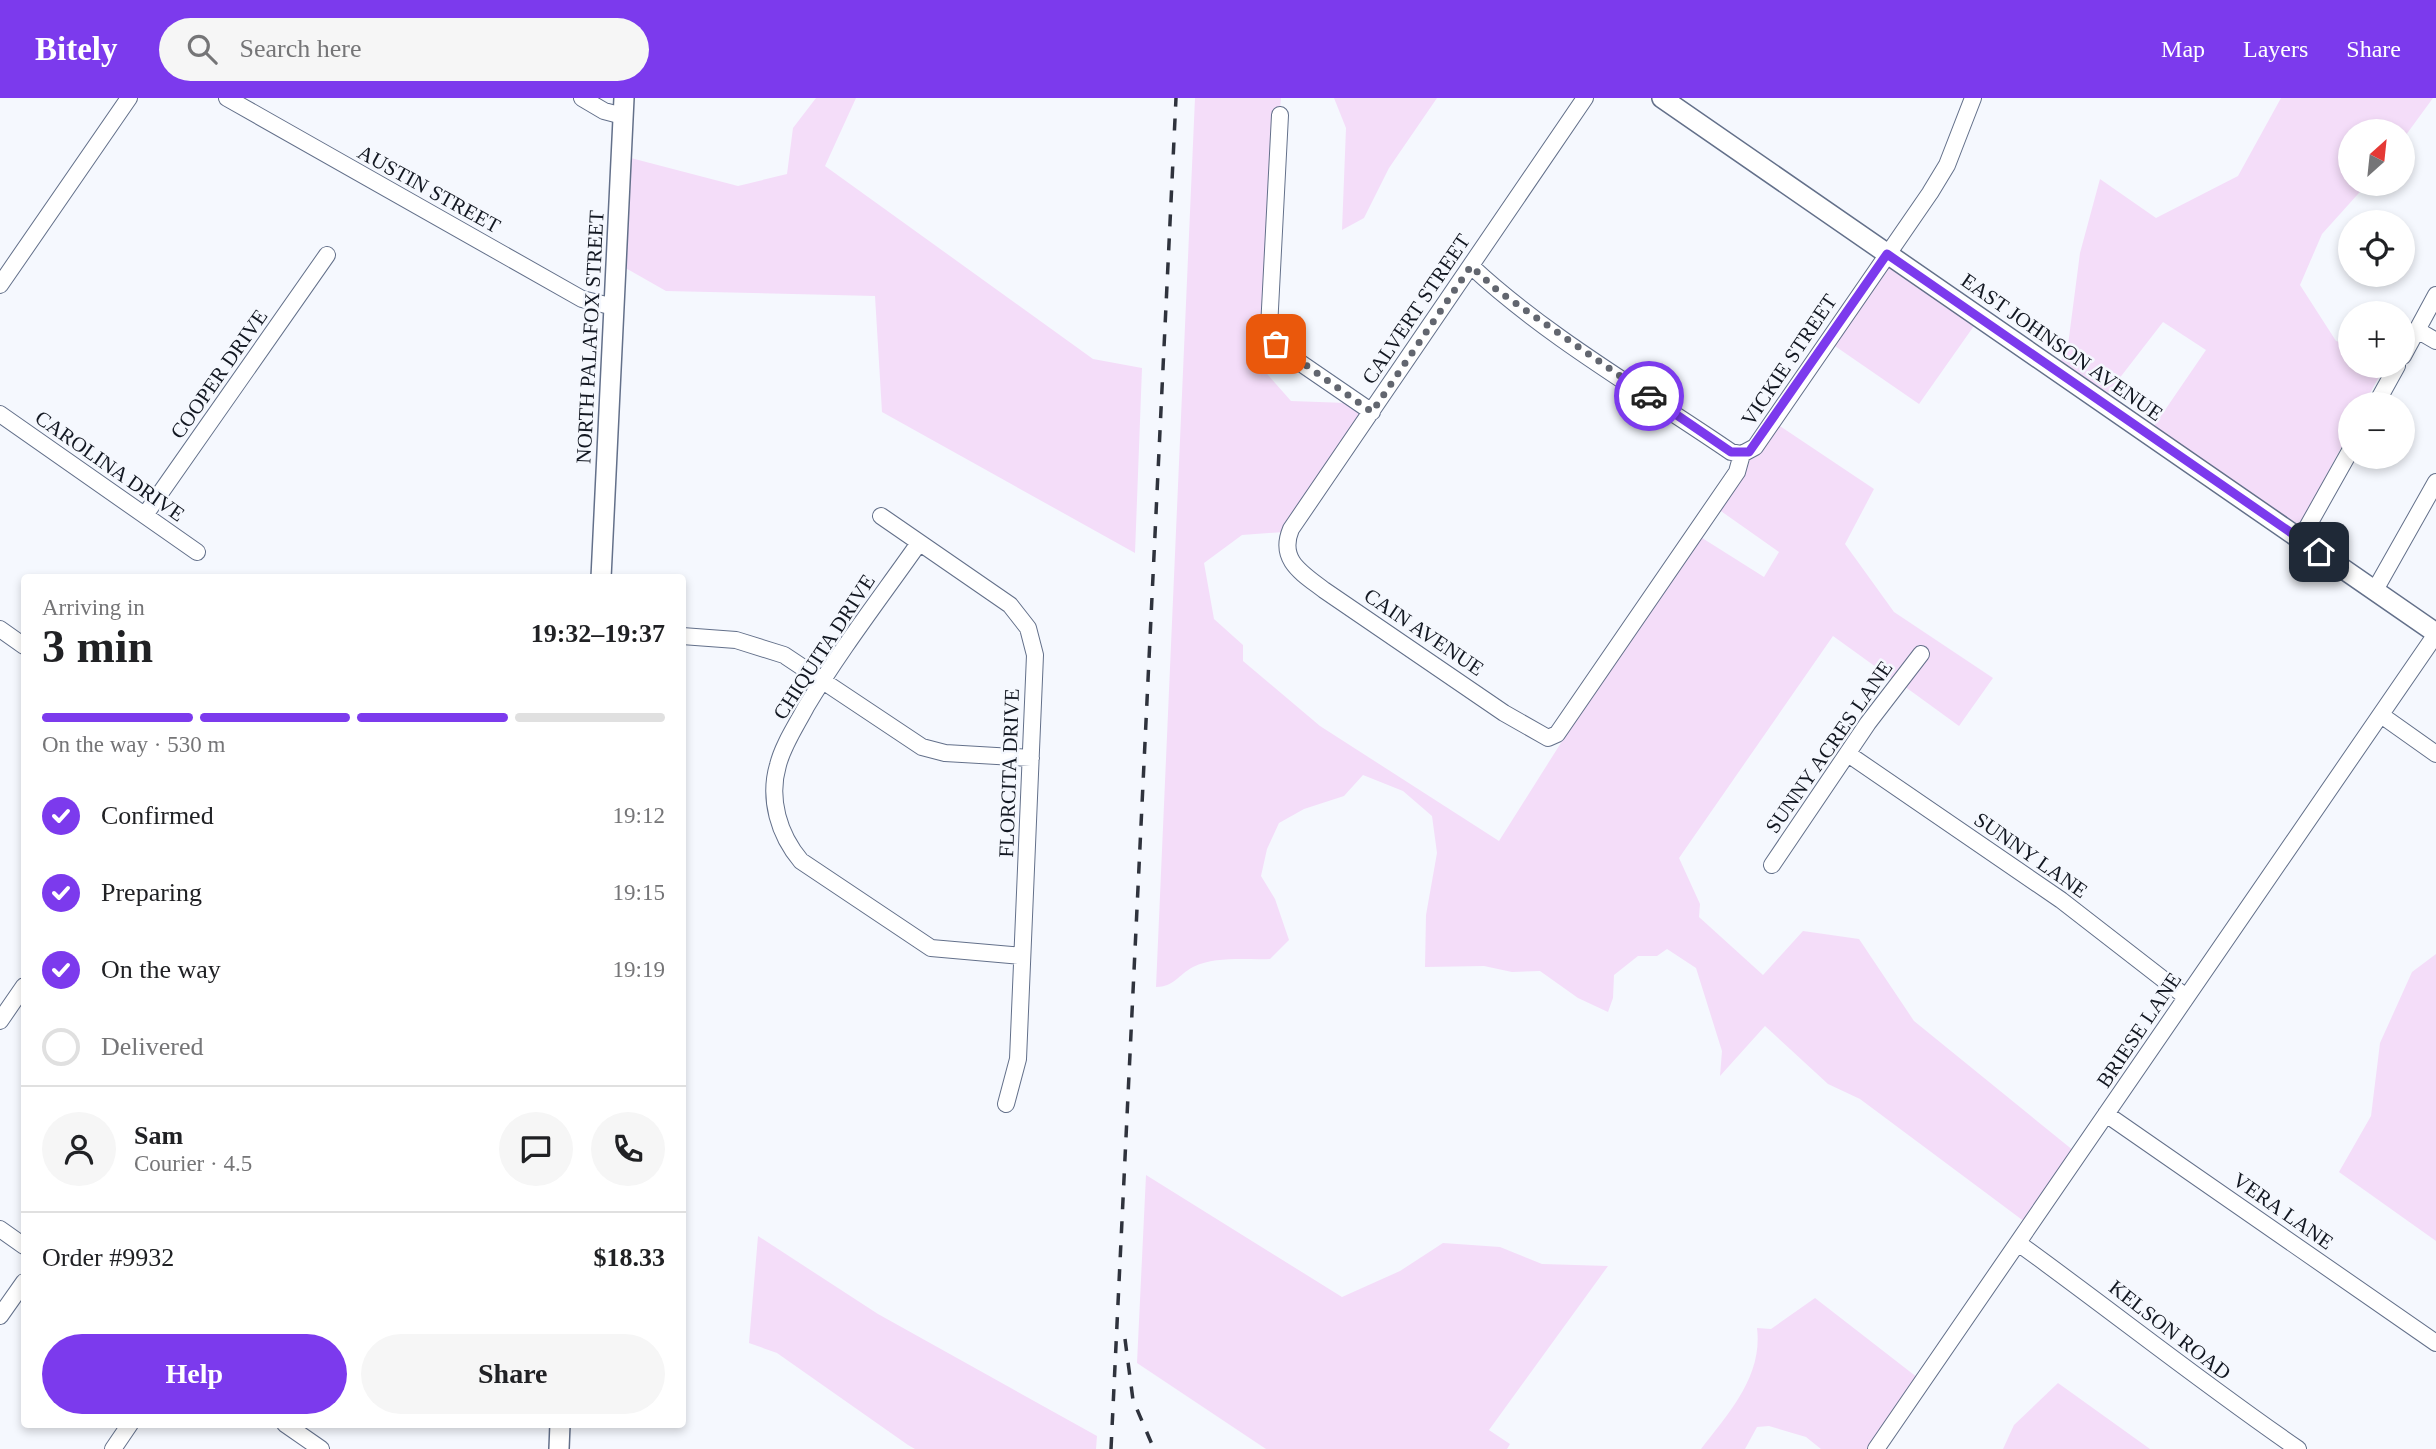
<!DOCTYPE html>
<meta charset="utf-8">
<style>
:root{--surface:#fff;--page:#f6f6f6;--text:#202124;--muted:#757577;--line:#e0e0e0;--accent:#7c3aed}
body{margin:0;font-family:"Times New Roman",serif;background:var(--page);color:var(--text);height:100vh;display:flex;flex-direction:column;font-size:26px;white-space:nowrap}
*{box-sizing:border-box;margin:0}
p{font-size:23px;color:var(--muted)}
.icon{flex:none;width:38px;height:38px;fill:none;stroke:currentColor;stroke-width:2;stroke-linecap:round;stroke-linejoin:round}
.map{position:relative;flex:1;overflow:hidden}
.panel{position:absolute;left:21px;top:476px;width:665px;height:854px;display:flex;flex-direction:column;background:var(--surface);border-radius:7px;box-shadow:0 4px 10px #0003}
.panel>*{flex:none}
.needle{width:46px;rotate:27deg}
.controls{position:absolute;left:2338px;top:21px;display:grid;gap:14px}
.controls a{display:grid;place-items:center;width:77px;height:77px;border-radius:50%;background:var(--surface);box-shadow:0 4px 10px #0003;font-size:35px}
.pin{position:absolute;display:grid;place-items:center;width:60px;height:60px;color:#fff;margin:-30px;border-radius:14px;box-shadow:0 4px 10px #0006}
.courier{position:absolute;display:grid;place-items:center;width:70px;height:70px;margin:-35px;border:5px solid #7c3aed;border-radius:50%;background:#fff;color:#222;box-shadow:0 2px 9px #0007}
.headline em{font-style:normal;font-weight:600}
.headline div{display:flex;flex-direction:column-reverse}
.headline{display:flex;align-items:center;justify-content:space-between;height:119px;padding:0 21px}
h1{font-size:46px;font-weight:600;line-height:52px}
.bar{display:grid;grid-template-columns:repeat(4,1fr);gap:10px 7px;align-content:center;height:84px;padding:0 21px}
.bar i{height:9px;border-radius:5px;background:var(--line)}
.bar .current{background:var(--accent)}
.bar p{grid-column:span 4}
.line{display:flex;align-items:center;gap:18px;padding:0 21px;border-top:2px solid var(--line)}
.line div{flex:1}
.round{display:grid;place-items:center;flex:none;width:74px;height:74px;border-radius:37px;background:var(--page)}
ol{padding:0 21px;list-style:none}
li{display:flex;align-items:center;gap:21px;height:77px}
li p{margin-inline-start:auto}
li .icon{padding:7px;border-radius:50%;background:var(--accent);color:#fff;stroke-width:4}
li:last-child{color:var(--muted)}
li i{width:38px;height:38px;border:4px solid var(--line);border-radius:50%}
.action{display:flex;gap:14px;margin-top:auto;padding:14px 21px}
.action a{flex:1;height:80px;border-radius:42px;background:var(--accent);color:#fff;font-size:28px;font-weight:600;line-height:80px;text-align:center}
.action a+a{background:var(--page);color:var(--text)}
header{display:flex;align-items:center;gap:42px;box-sizing:border-box;height:98px;padding:0 35px;background:var(--accent);color:#fff}
header strong{font-size:33px}
nav{display:flex;gap:38px;margin-inline-start:auto;font-size:24px}
.search{width:490px;height:63px;background:var(--page);display:flex;align-items:center;gap:18px;box-sizing:border-box;padding:0 24px;border-radius:38px;color:var(--muted);font-size:26px}
.map>svg:first-child{display:block}
.green{fill:#f4ddf9}
.lines{fill:none;stroke-linecap:round;stroke-linejoin:round}
.minor-casing{stroke:#63708a;stroke-width:18}
.major-casing{stroke:#63708a;stroke-width:22}
.minor{stroke:#fff;stroke-width:16}
.major{stroke:#fff;stroke-width:19}
.rail{stroke:#2f333d;stroke-width:3.5;stroke-dasharray:12 12;stroke-linecap:butt}
.done{stroke:#62666f;stroke-width:7;stroke-dasharray:0 12.6}
.route{stroke:#7c3aed;stroke-width:9}
.labels{text-anchor:middle;dominant-baseline:central;stroke-width:5;stroke-linejoin:round;paint-order:stroke}
.street-label{font-size:21px;fill:#131822;stroke:#f5f8fe}
</style>
<header>
<strong>Bitely</strong>
<div class="search"><svg class="icon" aria-label="search" viewBox="0 0 24 24"><circle cx="10" cy="10" r="6"/><path d="M15 15l6 6"/></svg>Search here</div>
<nav><a>Map</a><a>Layers</a><a>Share</a></nav>
</header>
<div class="map">
<svg width="2436" height="1351" viewBox="0 0 2436 1351">
<rect width="100%" height="100%" fill="#f5f8fe"/>
<!-- green -->
<path class="green" d="M 816,0 L 856,0 L 825,68 L 1093,261 L 1142,270 L 1135,455 L 882,314 L 875,198 L 666,193 L 622,168 L 627,59 L 738,88 L 787,76 L 793,30 Z
M 1195,0 L 1281,0 L 1280,11 L 1274,11 C 1270,98 1263,183 1261,269 L 1291,303 L 1347,305 L 1364,316 L 1284,434 L 1242,437 L 1204,465 L 1214,521 L 1243,547 L 1243,563 L 1320,628 L 1499,743 L 1595,591 L 1699,438 L 1764,479 L 1779,454 L 1718,411 L 1747,360 L 1777,326 L 1874,391 L 1845,446 L 1894,514 L 1993,580 L 1959,628 L 1904,588 L 1928,554 L 1921,548 L 1894,582 L 1833,538 L 1679,760 L 1700,806 L 1699,819 L 1763,877 L 1803,833 L 1859,841 L 1914,923 L 2074,1053 L 2025,1124 L 1860,1001 L 1828,986 L 1765,928 L 1720,978 L 1722,953 L 1696,870 L 1667,851 L 1657,858 L 1638,858 L 1614,877 L 1613,900 L 1608,914 L 1578,900 L 1540,873 L 1512,874 L 1484,868 L 1425,869 L 1426,817 L 1437,755 L 1432,718 L 1403,693 L 1363,677 L 1344,698 L 1304,711 L 1279,725 L 1267,751 L 1261,778 L 1275,801 L 1289,842 L 1270,861 C 1245,862 1216,858 1193,869 C 1178,877 1174,889 1156,889 Z
M 1334,0 L 1437,0 L 1389,70 L 1364,120 L 1342,132 L 1346,30 Z
M 2281,0 L 2433,0 L 2403,41 L 2403,33 L 2350,33 L 2350,86 L 2367,86 L 2322,136 L 2300,187 L 2336,243 L 2350,247 L 2350,268 L 2385,268 L 2364,306 L 2350,306 L 2350,333 L 2297,432 L 2152,331 L 2206,252 L 2163,224 L 2105,299 L 2059,267 L 2068,247 L 2080,155 L 2100,81 L 2156,120 L 2238,78 Z
M 1888,164 L 1976,225 L 1919,306 L 1832,246 Z
M 2436,856 L 2436,1143 L 2339,1074 L 2371,1018 L 2380,945 L 2412,874 Z
M 1146,1077 L 1342,1199 L 1400,1173 L 1443,1145 L 1500,1149 L 1542,1166 L 1608,1168 L 1489,1332 L 1510,1346 L 1507,1351 L 1266,1351 L 1137,1265 Z
M 758,1138 L 878,1216 L 1097,1338 L 1096,1351 L 915,1351 L 908,1347 L 777,1255 L 749,1245 Z
M 1815,1200 L 1918,1280 L 1869,1351 L 1821,1351 L 1806,1339 L 1769,1328 L 1757,1329 L 1745,1351 L 1701,1351 C 1729,1315 1763,1278 1757,1230 L 1771,1231 Z
M 2058,1285 L 2150,1351 L 2003,1351 L 2014,1327 Z"/>
<g class="lines">
<!-- minor casing -->
<g class="minor-casing">
<path id="minor" d="M 227,0 L 582,201 L 614,209
M 582,0 L 604,13 L 623,18
M 1585,0 L 1291,431 C 1278,462 1302,475 1324,492 L 1504,615 L 1548,640 L 1557,636 L 1737,374 L 1742,356
M 1280,17 L 1269,230 L 1276,246 L 1283,253 L 1372,314
M 1471,168 C 1547,239 1645,295 1731,354 L 1742,356
M 0,187 L 129,0
M 2417,232 L 2436,243
M 2403,258 L 2436,197
M 2376,306 L 2397,268
M 0,316 L 197,454
M 1742,356 L 1755,349 L 1930,95 L 1947,67 L 1973,0
M 145,417 L 327,157
M 881,418 L 1010,507 L 1028,530 L 1035,557 L 1018,961 L 1006,1006
M 2300,442 L 2350,353
M 919,445 C 881,499 840,552 806,609 C 796,628 783,647 778,667 C 768,701 779,737 801,763 L 931,850 L 1022,858
M 2375,492 L 2436,384
M 0,531 L 24,548
M 682,538 L 736,542 L 784,557 L 922,649 L 945,655 L 1031,660
M 2381,617 L 2436,656
M 1848,656 L 2061,802 L 2186,899
M 1772,767 L 1868,625 L 1921,556
M 0,923 L 24,888
M 2106,1016 L 2436,1245
M 0,1131 L 24,1148
M 2018,1145 C 2112,1213 2202,1285 2298,1351
M 0,1218 L 24,1184
M 285,1326 L 321,1351
M 113,1351 L 130,1326
M 1876,1351 L 2436,536"/>
</g>
<!-- major casing -->
<g class="major-casing">
<path id="major" d="M 1662,0 L 2436,535
M 601,480 L 624,0
M 559,1351 L 560,1326"/>
</g>
<!-- minor -->
<use href="#minor" class="minor"/>
<!-- major -->
<use href="#major" class="major"/>
<!-- rail -->
<path class="rail" d="M 1125,1241 L 1133,1302 L 1154,1351
M 1111,1351 L 1176,0"/>
</g>
<g class="lines">
<!-- done -->
<path class="done" d="M 1276,246 L 1372,314 L 1471,168 L 1498,193 L 1649,298"/>
<!-- route -->
<path class="route" d="M 1649,298 L 1731,354 L 1749,354 L 1887,156 L 2319,454"/>
</g>
<g class="labels">
<!-- street labels -->
<g class="street-label">
<text transform="translate(429 91) rotate(29)">AUSTIN STREET</text>
<text transform="translate(1416 211) rotate(-56)">CALVERT STREET</text>
<text transform="translate(590 239) rotate(-87)">NORTH PALAFOX STREET</text>
<text transform="translate(2062 249) rotate(35)">EAST JOHNSON AVENUE</text>
<text transform="translate(1789 262) rotate(-56)">VICKIE STREET</text>
<text transform="translate(219 276) rotate(-55)">COOPER DRIVE</text>
<text transform="translate(110 368) rotate(35)">CAROLINA DRIVE</text>
<text transform="translate(1424 534) rotate(34)">CAIN AVENUE</text>
<text transform="translate(824 549) rotate(-57)">CHIQUITA DRIVE</text>
<text transform="translate(1829 649) rotate(-55)">SUNNY ACRES LANE</text>
<text transform="translate(1009 675) rotate(-88)">FLORCITA DRIVE</text>
<text transform="translate(2031 757) rotate(35)">SUNNY LANE</text>
<text transform="translate(2139 932) rotate(-56)">BRIESE LANE</text>
<text transform="translate(2283 1113) rotate(35)">VERA LANE</text>
<text transform="translate(2170 1232) rotate(38)">KELSON ROAD</text>
</g>
</g>
</svg>
<div class="controls">
<a><svg class="needle" viewBox="-14 -14 28 28"><path d="M0-13l5 13h-10z" fill="#e53935"/><path d="M0 13l5-13h-10z" fill="#757577"/></svg></a>
<a><svg class="icon" aria-label="locate" viewBox="0 0 24 24"><circle cx="12" cy="12" r="6"/><path d="M12 2v4M12 18v4M2 12h4M18 12h4"/></svg></a>
<a>+</a>
<a>−</a>
</div>
<div class="pin" style="left:1276px;top:246px;background:#ea580c"><svg class="icon" aria-label="bag" viewBox="0 0 24 24"><path d="M5 8h14l-1 12H6zM9 8a3 3 0 0 1 6 0"/></svg></div>
<div class="pin" style="left:2319px;top:454px;background:#1f2937"><svg class="icon" aria-label="home" viewBox="0 0 24 24"><path d="M3 11l9-7 9 7M6 9v11h12V9"/></svg></div>
<div class="courier" style="left:1649px;top:298px"><svg class="icon" aria-label="car" viewBox="0 0 24 24"><path d="M5 17H2v-5l4-1 3-4h7l3 4 3 1v5h-3M9 17h6M6 11h13"/><circle cx="7" cy="17" r="2"/><circle cx="17" cy="17" r="2"/></svg></div>
<section class="panel">
<div class="headline"><div><h1>3 min</h1><p>Arriving in</p></div><em>19:32–19:37</em></div>
<div class="bar"><i class="current"></i><i class="current"></i><i class="current"></i><i></i><p>On the way · 530 m</p></div>
<ol>
<li><svg class="icon" aria-label="check" viewBox="0 0 24 24"><path d="M5 12l5 5 9-10"/></svg>Confirmed<p>19:12</p></li>
<li><svg class="icon" aria-label="check" viewBox="0 0 24 24"><path d="M5 12l5 5 9-10"/></svg>Preparing<p>19:15</p></li>
<li><svg class="icon" aria-label="check" viewBox="0 0 24 24"><path d="M5 12l5 5 9-10"/></svg>On the way<p>19:19</p></li>
<li><i></i>Delivered</li>
</ol>
<div class="line" style="height:126px"><a class="round"><svg class="icon" aria-label="person" viewBox="0 0 24 24"><circle cx="12" cy="8" r="4"/><path d="M4 21q1-7 8-7t8 7"/></svg></a><div><b>Sam</b><p>Courier · 4.5</p></div><a class="round"><svg class="icon" aria-label="chat" viewBox="0 0 24 24"><path d="M4 5h16v11H9l-5 4z"/></svg></a><a class="round"><svg class="icon" aria-label="phone" viewBox="0 0 24 24"><path d="M5 4h4l2 5-3 2q2 4 5 5l2-3 5 2v4C11 20 4 13 5 4z"/></svg></a></div>
<div class="line" style="height:91px"><div>Order #9932</div><b>$18.33</b></div>
<div class="action"><a>Help</a><a>Share</a></div>
</section>
</div>
